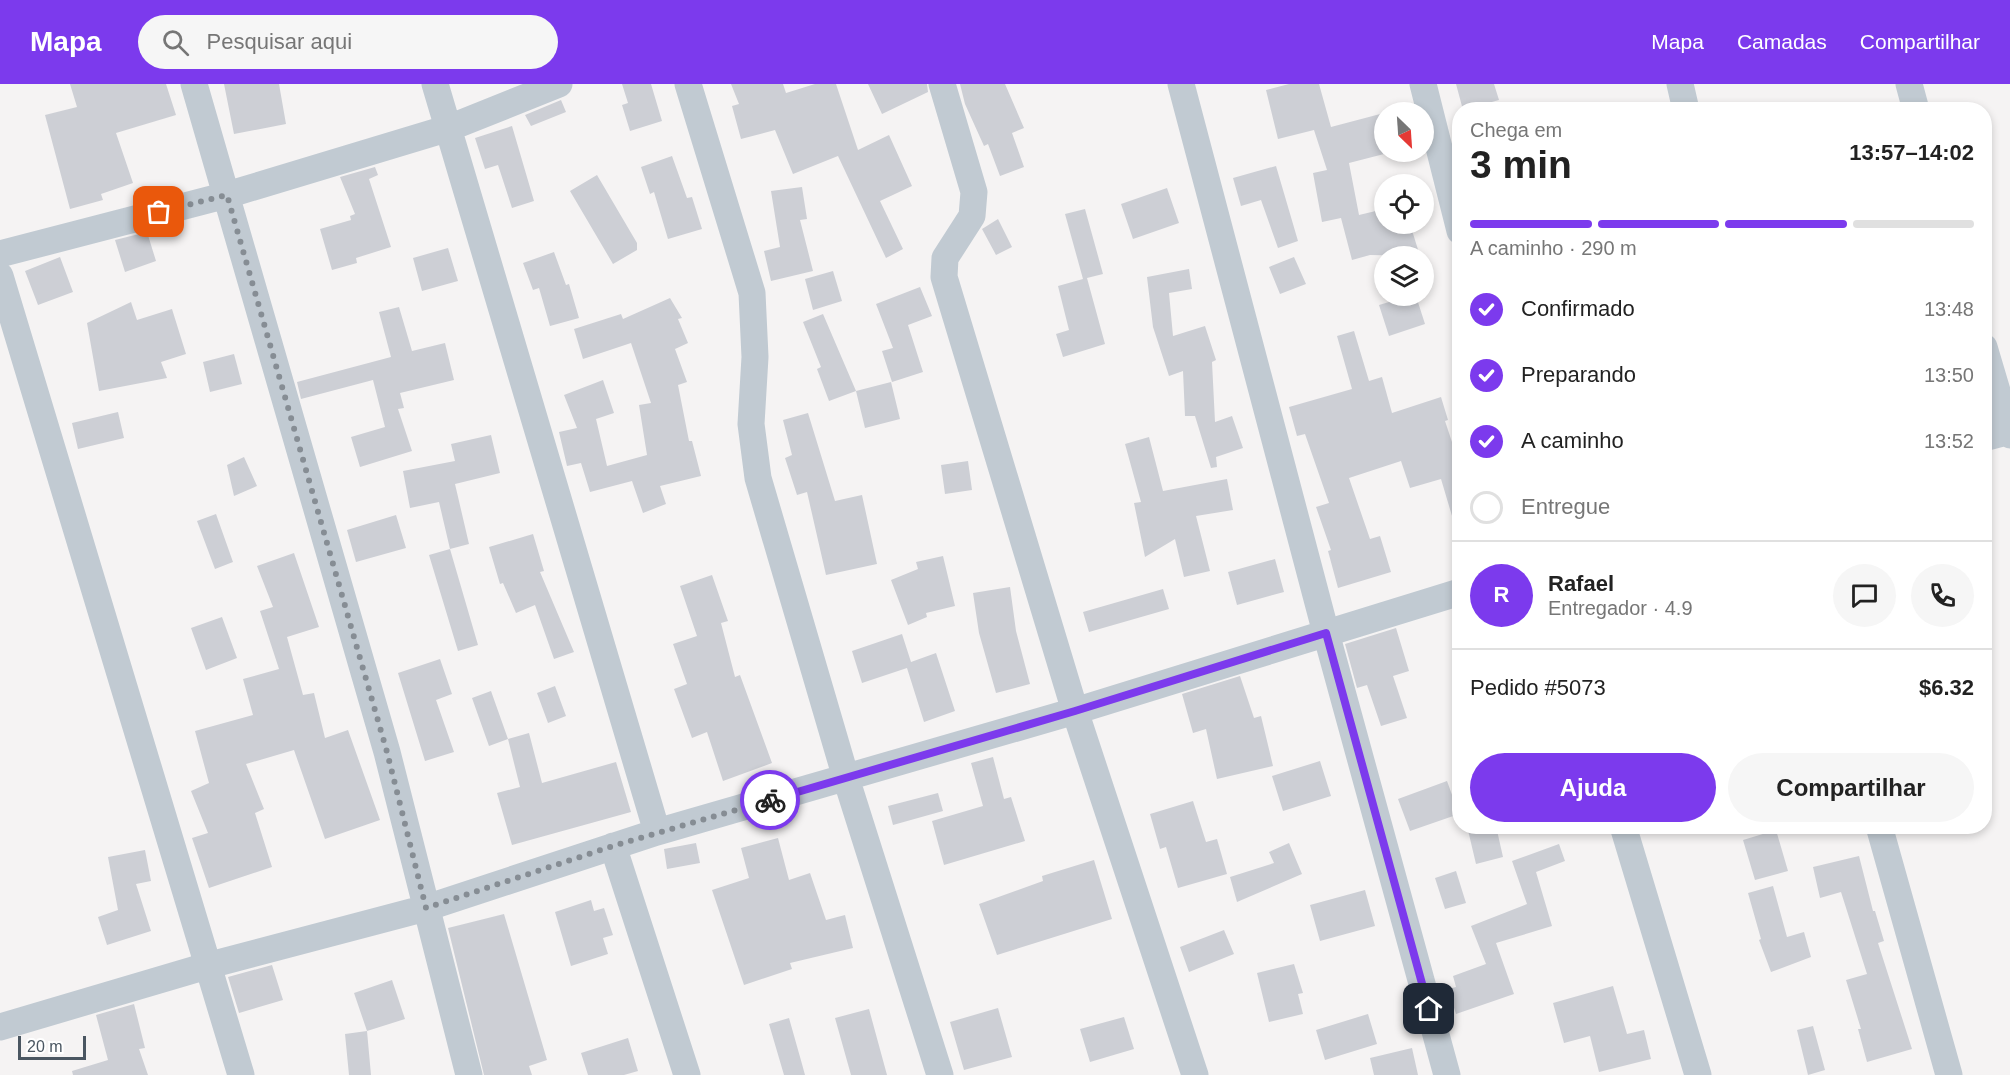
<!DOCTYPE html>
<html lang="pt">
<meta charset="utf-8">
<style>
:root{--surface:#fff;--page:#f6f6f6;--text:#222;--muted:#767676;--line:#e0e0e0;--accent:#7c3aed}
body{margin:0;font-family:Arial,sans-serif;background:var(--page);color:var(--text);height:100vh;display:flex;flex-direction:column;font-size:22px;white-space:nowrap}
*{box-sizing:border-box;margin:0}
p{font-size:20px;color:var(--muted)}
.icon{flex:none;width:33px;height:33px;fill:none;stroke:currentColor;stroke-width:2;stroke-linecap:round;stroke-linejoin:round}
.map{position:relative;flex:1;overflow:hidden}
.sheet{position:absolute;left:1452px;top:18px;width:540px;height:732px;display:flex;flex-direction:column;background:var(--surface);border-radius:24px;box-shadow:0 3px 9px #0003}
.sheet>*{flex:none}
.needle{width:39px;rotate:155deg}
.controls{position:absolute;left:1374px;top:18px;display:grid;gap:12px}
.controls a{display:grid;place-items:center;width:60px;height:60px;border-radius:50%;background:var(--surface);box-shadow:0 3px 9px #0003;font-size:30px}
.scale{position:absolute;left:18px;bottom:15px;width:68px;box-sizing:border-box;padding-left:6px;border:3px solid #4a5661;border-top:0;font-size:16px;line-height:21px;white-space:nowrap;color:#4a5661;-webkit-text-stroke:4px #fff;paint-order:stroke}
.pin{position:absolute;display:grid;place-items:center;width:51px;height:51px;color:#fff;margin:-26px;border-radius:12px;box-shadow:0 3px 9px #0006}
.courier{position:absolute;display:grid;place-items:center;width:60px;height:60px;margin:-30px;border:4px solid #7c3aed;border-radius:50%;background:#fff;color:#222;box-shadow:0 2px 8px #0007}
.head em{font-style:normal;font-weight:700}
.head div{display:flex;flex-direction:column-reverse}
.head{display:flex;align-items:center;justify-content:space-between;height:102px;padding:0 18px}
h1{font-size:39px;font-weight:700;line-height:45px}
.bar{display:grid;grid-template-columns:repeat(4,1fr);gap:9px 6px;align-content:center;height:72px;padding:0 18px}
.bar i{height:8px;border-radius:4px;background:var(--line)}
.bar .active{background:var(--accent)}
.bar p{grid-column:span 4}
.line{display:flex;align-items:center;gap:15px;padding:0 18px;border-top:2px solid var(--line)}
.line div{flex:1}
.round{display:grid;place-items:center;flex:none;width:63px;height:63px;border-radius:32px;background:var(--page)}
ol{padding:0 18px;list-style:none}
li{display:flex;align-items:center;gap:18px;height:66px}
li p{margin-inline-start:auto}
li .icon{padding:6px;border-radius:50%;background:var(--accent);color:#fff;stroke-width:4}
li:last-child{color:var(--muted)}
li i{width:33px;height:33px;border:3px solid var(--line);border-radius:50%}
.cta{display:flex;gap:12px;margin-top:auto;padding:12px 18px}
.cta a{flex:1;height:69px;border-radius:36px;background:var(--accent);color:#fff;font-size:24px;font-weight:700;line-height:69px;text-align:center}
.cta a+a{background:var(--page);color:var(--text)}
header{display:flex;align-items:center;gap:36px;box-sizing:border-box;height:84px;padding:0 30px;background:var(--accent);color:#fff}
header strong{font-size:28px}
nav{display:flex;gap:33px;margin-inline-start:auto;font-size:21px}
.search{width:420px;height:54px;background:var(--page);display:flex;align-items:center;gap:15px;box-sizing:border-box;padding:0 21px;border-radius:33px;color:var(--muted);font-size:22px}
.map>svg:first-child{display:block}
.building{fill:#cdcfd5}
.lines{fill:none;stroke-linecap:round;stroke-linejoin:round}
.street{stroke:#c1cad2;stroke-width:27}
.done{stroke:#868d94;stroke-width:6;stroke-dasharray:0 10.8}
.route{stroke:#7c3aed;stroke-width:8}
</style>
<header>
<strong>Mapa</strong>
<div class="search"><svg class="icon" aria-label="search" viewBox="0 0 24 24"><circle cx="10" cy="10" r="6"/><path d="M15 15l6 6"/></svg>Pesquisar aqui</div>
<nav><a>Mapa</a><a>Camadas</a><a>Compartilhar</a></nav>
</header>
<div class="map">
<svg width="2010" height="991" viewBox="0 0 2010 991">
<rect width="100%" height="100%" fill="#f5f3f3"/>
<!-- building -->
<path class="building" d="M 70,0 L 166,0 L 176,31 L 116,49 L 133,99 L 101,110 L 103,116 L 70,125 L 45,31 L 77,23 Z
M 224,0 L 279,0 L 286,40 L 234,50 Z
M 622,0 L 651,0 L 662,37 L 630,47 L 622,21 L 628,19 Z
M 731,0 L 783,0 L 786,9 L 815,0 L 836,0 L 858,66 L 889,51 L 912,102 L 880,117 L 903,165 L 886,174 L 838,72 L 793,90 L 775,46 L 741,55 L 732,22 L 739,20 Z
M 868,0 L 927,0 L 928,8 L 882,30 Z
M 960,0 L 1005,0 L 1024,44 L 1012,49 L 1024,83 L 1000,92 L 988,60 L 984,62 L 965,20 Z
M 1289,0 L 1319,0 L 1331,43 L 1384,29 L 1384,70 L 1349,79 L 1359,131 L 1384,125 L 1384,140 L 1410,140 L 1420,172 L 1370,171 L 1352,176 L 1341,134 L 1322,138 L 1313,89 L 1327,86 L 1314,46 L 1278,55 L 1266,6 Z
M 1456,0 L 1494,0 L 1499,16 L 1463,26 Z
M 561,16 L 566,28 L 531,42 L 525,31 Z
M 512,42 L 534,117 L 512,124 L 498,81 L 485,85 L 475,54 Z
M 672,72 L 687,114 L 692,113 L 702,145 L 668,155 L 654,108 L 650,110 L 641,83 Z
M 1276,82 L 1298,157 L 1278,164 L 1261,116 L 1241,122 L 1233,94 Z
M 375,83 L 378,91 L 369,95 L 391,163 L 356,174 L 357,179 L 332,186 L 320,145 L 351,136 L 350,132 L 355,130 L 340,93 Z
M 597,91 L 637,159 L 637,166 L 613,180 L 570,107 Z
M 802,103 L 807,135 L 800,136 L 813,187 L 771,197 L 764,167 L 780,163 L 771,107 Z
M 1167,104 L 1179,139 L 1133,155 L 1121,120 Z
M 1085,125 L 1103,190 L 1087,194 L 1105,260 L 1063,273 L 1056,250 L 1069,246 L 1058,202 L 1083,195 L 1065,130 Z
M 998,135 L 1012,163 L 996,171 L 982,145 Z
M 147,148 L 156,177 L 125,188 L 115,156 Z
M 448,164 L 458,197 L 422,207 L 413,174 Z
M 554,168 L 566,201 L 569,200 L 579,234 L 550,242 L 539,204 L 533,206 L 523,179 Z
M 60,173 L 73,208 L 38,221 L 25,187 Z
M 1294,173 L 1306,200 L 1280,210 L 1269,183 Z
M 1189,185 L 1192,205 L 1169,209 L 1173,252 L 1205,242 L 1216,276 L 1212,278 L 1215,338 L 1232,332 L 1243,364 L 1216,373 L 1217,383 L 1211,384 L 1195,332 L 1185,332 L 1183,287 L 1169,292 L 1153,243 L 1147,193 Z
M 833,187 L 842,217 L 813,226 L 805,195 Z
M 920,203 L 932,232 L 908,241 L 923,288 L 892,298 L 882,267 L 893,264 L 876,220 Z
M 1409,212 L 1416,212 L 1425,240 L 1389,252 L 1379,221 Z
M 670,214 L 682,234 L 678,235 L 688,259 L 675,265 L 687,298 L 678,301 L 689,357 L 692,357 L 701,392 L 660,402 L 666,420 L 643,429 L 632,397 L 590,408 L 581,379 L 567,382 L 559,348 L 577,344 L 564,311 L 603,296 L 614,329 L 596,335 L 607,382 L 647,371 L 639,321 L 651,319 L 631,259 L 583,275 L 574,245 L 621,230 L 623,235 Z
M 131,218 L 137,236 L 172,225 L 186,270 L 161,278 L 167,294 L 99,307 L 87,239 Z
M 399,223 L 412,267 L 445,259 L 454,296 L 400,309 L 404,324 L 398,325 L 412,367 L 360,383 L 351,353 L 385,343 L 373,296 L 301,315 L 297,298 L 391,273 L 379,228 Z
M 823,230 L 856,307 L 829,317 L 817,285 L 821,283 L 803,238 Z
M 1354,247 L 1369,297 L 1382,293 L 1392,329 L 1441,313 L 1448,336 L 1445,337 L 1460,382 L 1460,441 L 1455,442 L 1441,395 L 1410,404 L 1401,377 L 1349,394 L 1370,455 L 1380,452 L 1391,488 L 1338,504 L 1328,467 L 1331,466 L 1316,423 L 1329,419 L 1305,350 L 1297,352 L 1289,323 L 1352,305 L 1337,252 Z
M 234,270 L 242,300 L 210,308 L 203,278 Z
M 891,298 L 900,335 L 865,344 L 856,307 Z
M 118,328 L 124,354 L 78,365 L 72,339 Z
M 808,329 L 835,417 L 862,411 L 877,480 L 826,491 L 807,408 L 797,411 L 785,374 L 792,371 L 783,336 Z
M 491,351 L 500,389 L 455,400 L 469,460 L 450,465 L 439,418 L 410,424 L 403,387 L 455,377 L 451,360 Z
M 1149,353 L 1163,407 L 1227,395 L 1233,426 L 1196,432 L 1210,487 L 1184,493 L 1175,455 L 1145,473 L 1134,419 L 1141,418 L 1125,360 Z
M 244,373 L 257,402 L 234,412 L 227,381 Z
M 968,377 L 972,406 L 945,410 L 941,381 Z
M 216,430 L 233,478 L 215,485 L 197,437 Z
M 396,431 L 406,464 L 356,478 L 347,446 Z
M 533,450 L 544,487 L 540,488 L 574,568 L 554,575 L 535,521 L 516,529 L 503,499 L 500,500 L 489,463 Z
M 450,465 L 478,561 L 458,567 L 429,471 Z
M 294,469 L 319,543 L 287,553 L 303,611 L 314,609 L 325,654 L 348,646 L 380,736 L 325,755 L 294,666 L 246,680 L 264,725 L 255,729 L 272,783 L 209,804 L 192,754 L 208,749 L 191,707 L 209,699 L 195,647 L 253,631 L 243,595 L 279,585 L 260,527 L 273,523 L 257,482 Z
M 943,472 L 955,522 L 926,529 L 927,533 L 908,541 L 891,496 L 918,485 L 916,478 Z
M 1275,475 L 1284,508 L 1237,521 L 1228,488 Z
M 712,491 L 728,537 L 721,539 L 735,593 L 740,591 L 772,679 L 723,697 L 707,648 L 692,654 L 674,605 L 687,600 L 673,560 L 697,552 L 680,502 Z
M 1010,503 L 1016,547 L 1030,600 L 996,609 L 979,549 L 973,509 Z
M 1163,505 L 1169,525 L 1089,548 L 1083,528 Z
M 222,533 L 237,574 L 206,586 L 191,544 Z
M 1396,544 L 1409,587 L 1393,592 L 1407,634 L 1381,642 L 1367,601 L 1357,604 L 1345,560 Z
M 902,550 L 911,578 L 936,569 L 955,627 L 924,638 L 907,584 L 862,599 L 852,567 Z
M 440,575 L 452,610 L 436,616 L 454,668 L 425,677 L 398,589 Z
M 1240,592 L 1254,634 L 1261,632 L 1273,682 L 1217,695 L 1206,645 L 1193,649 L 1182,610 Z
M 555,602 L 566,632 L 548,639 L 537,609 Z
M 491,607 L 508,655 L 489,662 L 472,614 Z
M 529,649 L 542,699 L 616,678 L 631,728 L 512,761 L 497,709 L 520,703 L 508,655 Z
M 993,673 L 1004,715 L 1011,713 L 1025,757 L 944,781 L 932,737 L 983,722 L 971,679 Z
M 1320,677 L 1331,712 L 1283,727 L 1272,692 Z
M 1447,697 L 1459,730 L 1410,747 L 1398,715 Z
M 938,709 L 943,727 L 893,741 L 888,722 Z
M 1193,717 L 1206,758 L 1217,755 L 1227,790 L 1178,804 L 1166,763 L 1160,765 L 1150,730 Z
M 1467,742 L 1496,742 L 1503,773 L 1476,780 Z
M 1776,746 L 1788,787 L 1755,796 L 1743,756 Z
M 778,754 L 789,796 L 810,789 L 826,836 L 845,831 L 853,864 L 790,879 L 792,885 L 744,901 L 712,806 L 749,794 L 741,764 Z
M 696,759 L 700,779 L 667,785 L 664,765 Z
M 1289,759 L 1302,790 L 1237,818 L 1230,793 L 1274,779 L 1269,768 Z
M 1559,760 L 1565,777 L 1536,788 L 1552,842 L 1496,859 L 1514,910 L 1456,930 L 1448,905 L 1456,903 L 1453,892 L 1486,880 L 1471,842 L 1527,820 L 1512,777 Z
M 145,766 L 151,797 L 136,800 L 151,847 L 107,861 L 98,833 L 118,826 L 108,773 Z
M 1859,772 L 1873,827 L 1875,827 L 1884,857 L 1878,859 L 1912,965 L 1867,978 L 1858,945 L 1861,945 L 1846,896 L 1867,890 L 1841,808 L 1820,814 L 1813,783 Z
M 1094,776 L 1112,835 L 997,871 L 979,820 L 1043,797 L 1042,792 Z
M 1456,787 L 1466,819 L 1445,825 L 1435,794 Z
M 1773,802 L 1787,853 L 1804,848 L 1811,873 L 1771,888 L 1759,856 L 1761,855 L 1748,809 Z
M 1365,806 L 1375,842 L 1320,857 L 1310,821 Z
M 591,816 L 594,827 L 604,824 L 613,851 L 603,854 L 608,870 L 571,882 L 555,828 Z
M 504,830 L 547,976 L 529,982 L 532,991 L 484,991 L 448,844 Z
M 1224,846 L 1234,870 L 1189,888 L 1180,863 Z
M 1294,880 L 1303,909 L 1298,910 L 1303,930 L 1269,938 L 1257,889 Z
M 272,881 L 283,916 L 239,929 L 228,893 Z
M 392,896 L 405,935 L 367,947 L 354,909 Z
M 1613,902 L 1627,950 L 1644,946 L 1651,975 L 1599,988 L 1590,952 L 1564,959 L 1553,919 Z
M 134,920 L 145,964 L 139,965 L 148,991 L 73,991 L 72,987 L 108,976 L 96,931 Z
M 998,924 L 1012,973 L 964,986 L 950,938 Z
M 869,925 L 887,991 L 851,991 L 835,934 Z
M 1368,930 L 1377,960 L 1325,976 L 1316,946 Z
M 1124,933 L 1134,965 L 1090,978 L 1080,945 Z
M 789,934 L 802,980 L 805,991 L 784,991 L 769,940 Z
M 1813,942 L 1825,986 L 1808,991 L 1797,946 Z
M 367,947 L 371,991 L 349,991 L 345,950 Z
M 628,954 L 638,987 L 624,991 L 588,991 L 581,969 Z
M 1412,964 L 1418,991 L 1374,991 L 1370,974 Z"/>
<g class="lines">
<!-- street -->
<path class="street" d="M 194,0 L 387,668 L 469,991
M 435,0 L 657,748
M 688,0 L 752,209 L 755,273 L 751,340 L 758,394 L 846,694 L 940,991
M 942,0 L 974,108 L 972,132 L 945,174 L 944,193 L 1075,627 L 1195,991
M 1181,0 L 1326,549 L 1447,991
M 1423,0 L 1460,147
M 1680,0 L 1686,26
M 1909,0 L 1916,26
M 0,170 L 227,111 L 449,44 L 559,0
M 0,192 L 241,991
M 1984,263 L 2010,351
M 1984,354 L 2010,347
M 1623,742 L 1698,991
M 1879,742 L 1949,991
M 613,762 L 687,991
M 0,943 L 210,881 L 426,824 L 657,748 L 1075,627 L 1460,508"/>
</g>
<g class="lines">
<!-- done -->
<path class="done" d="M 159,128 L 227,111 L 387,668 L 426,824 L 613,762 L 770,716"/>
<!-- route -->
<path class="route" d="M 770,716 L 1075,627 L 1326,549 L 1429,925"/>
</g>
</svg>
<div class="controls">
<a><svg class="needle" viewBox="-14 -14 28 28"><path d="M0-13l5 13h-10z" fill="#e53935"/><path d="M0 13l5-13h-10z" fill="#767676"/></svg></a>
<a><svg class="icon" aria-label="locate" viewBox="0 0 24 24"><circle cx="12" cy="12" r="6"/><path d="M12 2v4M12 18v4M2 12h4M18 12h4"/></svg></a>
<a><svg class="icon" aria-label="layers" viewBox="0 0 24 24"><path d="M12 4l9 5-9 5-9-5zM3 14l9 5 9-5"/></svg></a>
</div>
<div class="scale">20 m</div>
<div class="pin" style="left:159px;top:128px;background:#ea580c"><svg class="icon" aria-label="bag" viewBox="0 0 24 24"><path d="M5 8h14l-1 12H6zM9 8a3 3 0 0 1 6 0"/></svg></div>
<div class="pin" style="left:1429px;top:925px;background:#1f2937"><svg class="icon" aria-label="home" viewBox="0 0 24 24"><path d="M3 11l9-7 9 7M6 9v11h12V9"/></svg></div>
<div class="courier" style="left:770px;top:716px"><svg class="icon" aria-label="bike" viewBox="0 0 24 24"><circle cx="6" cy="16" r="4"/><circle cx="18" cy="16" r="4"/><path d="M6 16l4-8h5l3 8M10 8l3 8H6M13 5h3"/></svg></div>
<section class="sheet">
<div class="head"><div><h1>3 min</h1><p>Chega em</p></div><em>13:57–14:02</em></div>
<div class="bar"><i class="active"></i><i class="active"></i><i class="active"></i><i></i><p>A caminho · 290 m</p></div>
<ol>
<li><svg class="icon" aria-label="check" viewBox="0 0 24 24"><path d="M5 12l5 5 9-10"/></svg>Confirmado<p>13:48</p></li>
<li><svg class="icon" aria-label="check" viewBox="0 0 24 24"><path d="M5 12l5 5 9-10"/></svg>Preparando<p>13:50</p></li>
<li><svg class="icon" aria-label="check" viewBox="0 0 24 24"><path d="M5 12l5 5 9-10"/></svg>A caminho<p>13:52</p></li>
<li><i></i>Entregue</li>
</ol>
<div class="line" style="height:108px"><b class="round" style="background:var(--accent);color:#fff">R</b><div><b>Rafael</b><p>Entregador · 4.9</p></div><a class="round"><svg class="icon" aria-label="chat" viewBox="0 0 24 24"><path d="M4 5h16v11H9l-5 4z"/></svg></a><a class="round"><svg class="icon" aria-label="phone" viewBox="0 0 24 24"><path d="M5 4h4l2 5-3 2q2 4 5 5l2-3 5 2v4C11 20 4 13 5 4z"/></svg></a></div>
<div class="line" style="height:78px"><div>Pedido #5073</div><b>$6.32</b></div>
<div class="cta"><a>Ajuda</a><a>Compartilhar</a></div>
</section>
</div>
